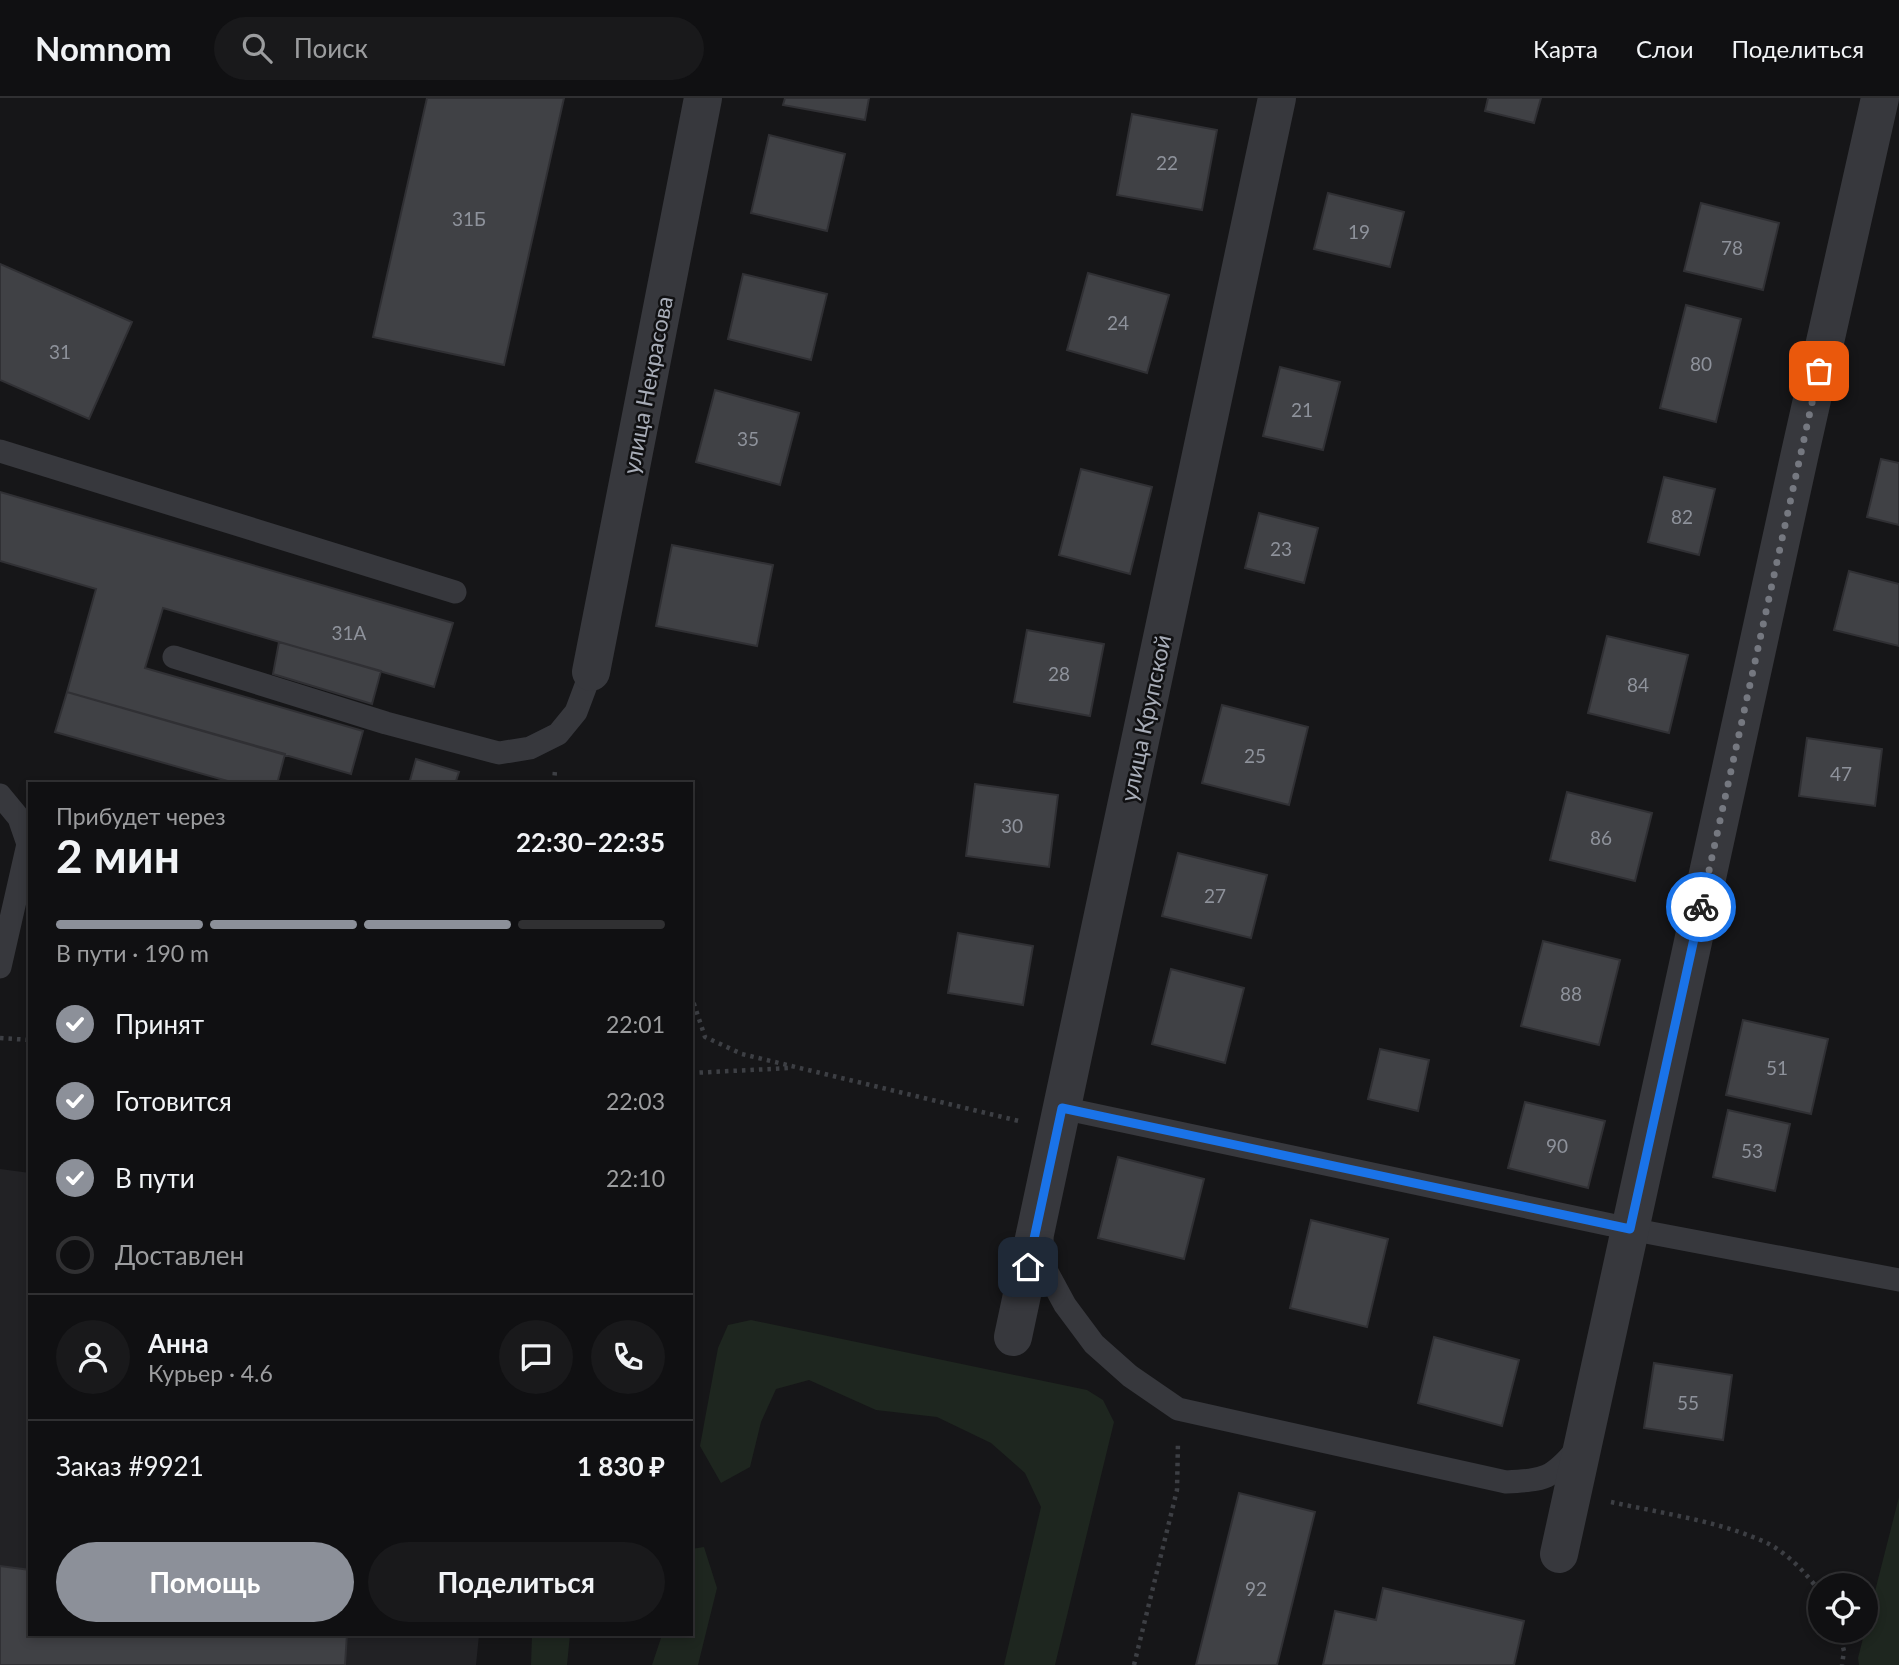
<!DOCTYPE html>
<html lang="ru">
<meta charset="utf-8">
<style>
:root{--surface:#101012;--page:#19191b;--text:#f1f3f6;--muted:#9c9d9f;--line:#303032;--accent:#8c9099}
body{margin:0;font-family:Lato,sans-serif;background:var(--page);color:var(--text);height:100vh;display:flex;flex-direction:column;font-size:26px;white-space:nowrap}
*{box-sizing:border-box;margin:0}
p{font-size:23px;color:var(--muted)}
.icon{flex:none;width:38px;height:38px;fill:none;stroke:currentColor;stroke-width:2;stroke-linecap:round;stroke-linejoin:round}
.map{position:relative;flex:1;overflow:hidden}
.drawer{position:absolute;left:28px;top:684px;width:665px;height:854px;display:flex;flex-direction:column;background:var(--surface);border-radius:0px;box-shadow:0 4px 10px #0003,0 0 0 2px var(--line)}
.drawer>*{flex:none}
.fabs{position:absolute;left:1808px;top:1475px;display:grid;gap:14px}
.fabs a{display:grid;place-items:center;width:70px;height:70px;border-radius:50%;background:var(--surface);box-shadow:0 4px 10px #0003,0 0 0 2px var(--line);font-size:35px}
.pin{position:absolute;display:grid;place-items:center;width:60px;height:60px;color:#fff;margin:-30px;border-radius:14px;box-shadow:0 4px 10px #0006}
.courier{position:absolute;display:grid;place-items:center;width:70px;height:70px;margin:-35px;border:5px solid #1a73e8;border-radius:50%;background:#fff;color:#222;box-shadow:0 2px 9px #0007}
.head em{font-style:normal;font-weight:700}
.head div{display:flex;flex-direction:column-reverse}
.head{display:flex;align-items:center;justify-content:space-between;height:119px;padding:0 28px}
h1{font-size:46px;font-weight:700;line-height:52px}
.bar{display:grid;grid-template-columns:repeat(4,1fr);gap:10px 7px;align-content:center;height:84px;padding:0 28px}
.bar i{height:9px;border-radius:5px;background:var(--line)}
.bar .selected{background:var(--accent)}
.bar p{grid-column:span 4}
.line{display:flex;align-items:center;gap:18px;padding:0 28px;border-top:2px solid var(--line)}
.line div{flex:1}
.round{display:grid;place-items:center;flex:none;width:74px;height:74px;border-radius:37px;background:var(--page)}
ol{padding:0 28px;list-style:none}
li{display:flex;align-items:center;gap:21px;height:77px}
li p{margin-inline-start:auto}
li .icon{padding:7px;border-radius:50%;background:var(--accent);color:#fff;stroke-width:4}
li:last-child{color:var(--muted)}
li i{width:38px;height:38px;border:4px solid var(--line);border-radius:50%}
.primary-button{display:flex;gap:14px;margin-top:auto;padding:14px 28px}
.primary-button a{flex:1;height:80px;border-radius:42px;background:var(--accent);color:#fff;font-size:28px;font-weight:700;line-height:80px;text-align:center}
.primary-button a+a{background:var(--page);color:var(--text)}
header{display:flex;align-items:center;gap:42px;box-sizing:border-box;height:98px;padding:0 35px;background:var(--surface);border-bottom:2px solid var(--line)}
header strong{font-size:33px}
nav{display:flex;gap:38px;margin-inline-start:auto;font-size:24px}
.search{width:490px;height:63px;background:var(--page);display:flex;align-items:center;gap:18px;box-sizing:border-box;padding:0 24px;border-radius:38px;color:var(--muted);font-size:26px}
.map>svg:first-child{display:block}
.built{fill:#222225}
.green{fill:#1e261f}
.building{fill:#404145;stroke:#303034;stroke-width:2}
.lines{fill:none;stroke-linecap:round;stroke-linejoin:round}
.path{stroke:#3d3f44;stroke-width:4.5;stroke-dasharray:3.5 5;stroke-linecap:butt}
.service{stroke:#37383d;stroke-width:23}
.minor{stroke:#37383d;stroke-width:38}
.done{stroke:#757880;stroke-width:7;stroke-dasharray:0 12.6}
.route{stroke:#1a73e8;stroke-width:9}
.labels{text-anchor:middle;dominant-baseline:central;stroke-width:5;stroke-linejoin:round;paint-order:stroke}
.number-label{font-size:19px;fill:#8e929b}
.street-label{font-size:23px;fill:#a8adb8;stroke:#111113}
</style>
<header>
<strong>Nomnom</strong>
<div class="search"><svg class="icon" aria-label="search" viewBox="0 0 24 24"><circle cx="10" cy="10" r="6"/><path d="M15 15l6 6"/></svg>Поиск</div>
<nav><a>Карта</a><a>Слои</a><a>Поделиться</a></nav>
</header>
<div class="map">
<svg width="1899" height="1567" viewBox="0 0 1899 1567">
<rect width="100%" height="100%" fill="#161618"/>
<!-- built -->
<path class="built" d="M 0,1071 L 30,1075 L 30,1536 L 479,1537 L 476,1567 L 0,1567 Z"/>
<!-- green -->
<path class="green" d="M 751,1222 L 1087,1292 L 1103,1302 L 1114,1324 L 1055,1567 L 1004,1567 L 1041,1409 L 1025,1375 L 991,1345 L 937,1319 L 876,1312 L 809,1282 L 776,1291 L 761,1324 L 750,1369 L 721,1385 L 700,1348 L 718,1250 L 728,1227 Z
M 1899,1399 L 1899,1567 L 1859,1567 L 1858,1560 Z
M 704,1449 L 717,1490 L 698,1567 L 652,1567 L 662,1537 L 691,1536 L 691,1451 Z
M 532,1537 L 570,1537 L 567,1567 L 531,1567 Z"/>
<!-- building -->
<path class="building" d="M 427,0 L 564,0 L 504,267 L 373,239 Z
M 785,0 L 869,0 L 865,22 L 783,7 Z
M 1488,0 L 1541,0 L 1534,25 L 1485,13 Z
M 1132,16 L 1217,32 L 1202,112 L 1117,97 Z
M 769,37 L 845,56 L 827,133 L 751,115 Z
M 1328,95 L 1404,114 L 1390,169 L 1314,151 Z
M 1701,105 L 1779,125 L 1763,192 L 1684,173 Z
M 0,166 L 132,224 L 89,321 L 0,282 Z
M 1088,175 L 1169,197 L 1147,275 L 1067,252 Z
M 743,176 L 827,196 L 811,262 L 728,241 Z
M 1686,207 L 1741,221 L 1716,324 L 1660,310 Z
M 1280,269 L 1340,284 L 1323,352 L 1263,338 Z
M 715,292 L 799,315 L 780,387 L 696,364 Z
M 1881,361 L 1899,365 L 1899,427 L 1867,419 Z
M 1081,371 L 1152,389 L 1130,476 L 1059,457 Z
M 1664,379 L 1715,391 L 1699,457 L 1648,444 Z
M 0,394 L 453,525 L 434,589 L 163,510 L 145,570 L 363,633 L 351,676 L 67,594 L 96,491 L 0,463 Z
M 1259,415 L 1318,430 L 1304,485 L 1245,470 Z
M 672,447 L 773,467 L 757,548 L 656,528 Z
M 1849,473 L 1899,486 L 1899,548 L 1834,532 Z
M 1027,532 L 1104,546 L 1090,618 L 1014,604 Z
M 1607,538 L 1688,557 L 1669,635 L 1588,615 Z
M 279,544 L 381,573 L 372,606 L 273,576 Z
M 67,594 L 285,656 L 277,686 L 238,686 L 55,634 Z
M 1222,607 L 1308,629 L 1289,707 L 1202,685 Z
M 1807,640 L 1882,651 L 1875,708 L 1799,698 Z
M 416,661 L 459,674 L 455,686 L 409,686 Z
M 975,686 L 1058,697 L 1049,769 L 966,758 Z
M 1567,694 L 1652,715 L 1635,783 L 1550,762 Z
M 1178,755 L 1267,777 L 1251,840 L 1162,818 Z
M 958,835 L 1033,848 L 1023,907 L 948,895 Z
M 1543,843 L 1620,862 L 1599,947 L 1521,928 Z
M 1171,871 L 1244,890 L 1225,965 L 1152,946 Z
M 1743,922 L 1828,941 L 1811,1016 L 1726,997 Z
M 1380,951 L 1429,962 L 1418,1013 L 1368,1001 Z
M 1525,1004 L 1605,1023 L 1588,1090 L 1508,1070 Z
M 1728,1012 L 1790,1026 L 1775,1093 L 1713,1079 Z
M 1118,1059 L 1204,1081 L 1184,1161 L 1098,1140 Z
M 1311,1122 L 1388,1141 L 1367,1229 L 1290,1210 Z
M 1434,1239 L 1519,1262 L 1502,1328 L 1418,1305 Z
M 1654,1265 L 1732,1277 L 1723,1342 L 1644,1330 Z
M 1239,1395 L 1315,1414 L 1277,1567 L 1196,1567 Z
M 0,1468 L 30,1472 L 30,1536 L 347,1536 L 345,1567 L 0,1567 Z
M 1383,1490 L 1524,1523 L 1514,1567 L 1323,1567 L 1335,1513 L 1376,1522 Z"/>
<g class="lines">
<!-- path -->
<path class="path" d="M 554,686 L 555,672
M 691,897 L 705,939 L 742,956 L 1019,1023
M 0,940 L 30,942
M 691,975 L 790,970
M 1611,1404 C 1661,1415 1724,1424 1769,1446 C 1788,1456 1808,1477 1820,1494
M 1839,1533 L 1844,1553 L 1842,1567
M 1134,1567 L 1177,1392 L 1178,1343"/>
<!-- service -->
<path class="service" d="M 0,353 L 455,494
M 174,559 L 386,625 L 499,655 L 530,650 L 558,636 L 576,614 L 591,574
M 0,697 L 19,720 L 28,746 L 0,869
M 1062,1010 L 1630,1131 L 1899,1182
M 1042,1142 L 1046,1172 L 1065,1207 L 1094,1246 L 1130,1278 L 1178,1311 L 1506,1384 C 1545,1382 1552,1381 1578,1350"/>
<!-- minor -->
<path class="minor" d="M 591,574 L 703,0
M 1013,1239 L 1277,0
M 1559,1456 L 1800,355 L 1880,0"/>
</g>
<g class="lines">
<!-- done -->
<path class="done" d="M 1701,809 L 1819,273"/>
<!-- route -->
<path class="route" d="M 1028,1169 L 1062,1010 L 1630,1131 L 1701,809"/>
</g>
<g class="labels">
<!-- number labels -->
<g class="number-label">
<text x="1167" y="64">22</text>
<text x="469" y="120">31Б</text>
<text x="1359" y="133">19</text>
<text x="1732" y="149">78</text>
<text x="1118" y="224">24</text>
<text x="60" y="253">31</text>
<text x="1701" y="265">80</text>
<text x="1302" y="311">21</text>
<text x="748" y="340">35</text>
<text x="1682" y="418">82</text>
<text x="1281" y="450">23</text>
<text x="349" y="534">31А</text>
<text x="1059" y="575">28</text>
<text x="1638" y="586">84</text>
<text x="1255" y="657">25</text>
<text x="1841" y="675">47</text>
<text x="1012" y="727">30</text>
<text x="1601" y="739">86</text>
<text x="1215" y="797">27</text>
<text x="1571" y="895">88</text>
<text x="1777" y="969">51</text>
<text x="1557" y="1047">90</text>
<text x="1752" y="1052">53</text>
<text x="1688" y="1304">55</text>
<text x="1256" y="1490">92</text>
</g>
<!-- street labels -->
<g class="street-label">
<text transform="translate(647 287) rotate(-79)">улица Некрасова</text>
<text transform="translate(1145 620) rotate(-78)">улица Крупской</text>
</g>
</g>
</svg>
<div class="fabs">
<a><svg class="icon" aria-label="locate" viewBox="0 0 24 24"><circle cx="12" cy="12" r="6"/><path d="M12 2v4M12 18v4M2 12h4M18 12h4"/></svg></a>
</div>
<div class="pin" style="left:1819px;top:273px;background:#ea580c"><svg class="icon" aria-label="bag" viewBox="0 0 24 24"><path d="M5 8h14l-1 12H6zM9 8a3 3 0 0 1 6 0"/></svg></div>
<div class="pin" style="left:1028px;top:1169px;background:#1f2937"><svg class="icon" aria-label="home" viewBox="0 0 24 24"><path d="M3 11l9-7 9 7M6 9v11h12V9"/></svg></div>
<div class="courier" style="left:1701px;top:809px"><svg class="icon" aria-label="bike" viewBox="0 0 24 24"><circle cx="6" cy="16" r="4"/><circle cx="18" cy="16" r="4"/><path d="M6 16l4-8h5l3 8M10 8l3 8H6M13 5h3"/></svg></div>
<section class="drawer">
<div class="head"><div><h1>2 мин</h1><p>Прибудет через</p></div><em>22:30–22:35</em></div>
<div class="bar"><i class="selected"></i><i class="selected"></i><i class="selected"></i><i></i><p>В пути · 190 m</p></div>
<ol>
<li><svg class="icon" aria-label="check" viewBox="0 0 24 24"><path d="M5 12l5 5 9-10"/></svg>Принят<p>22:01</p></li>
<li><svg class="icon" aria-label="check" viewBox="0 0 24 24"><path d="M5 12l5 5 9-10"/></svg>Готовится<p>22:03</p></li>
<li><svg class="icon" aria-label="check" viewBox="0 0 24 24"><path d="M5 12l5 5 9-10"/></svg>В пути<p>22:10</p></li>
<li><i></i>Доставлен</li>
</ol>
<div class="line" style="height:126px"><a class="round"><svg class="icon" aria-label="person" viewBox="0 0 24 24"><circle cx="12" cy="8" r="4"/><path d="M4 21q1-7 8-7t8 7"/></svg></a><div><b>Анна</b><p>Курьер · 4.6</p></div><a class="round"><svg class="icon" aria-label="chat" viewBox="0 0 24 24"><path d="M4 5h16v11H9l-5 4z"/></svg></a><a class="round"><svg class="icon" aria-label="phone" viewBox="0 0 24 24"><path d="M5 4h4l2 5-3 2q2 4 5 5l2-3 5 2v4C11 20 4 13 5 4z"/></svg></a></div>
<div class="line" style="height:91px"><div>Заказ #9921</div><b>1 830 ₽</b></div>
<div class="primary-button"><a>Помощь</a><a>Поделиться</a></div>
</section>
</div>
